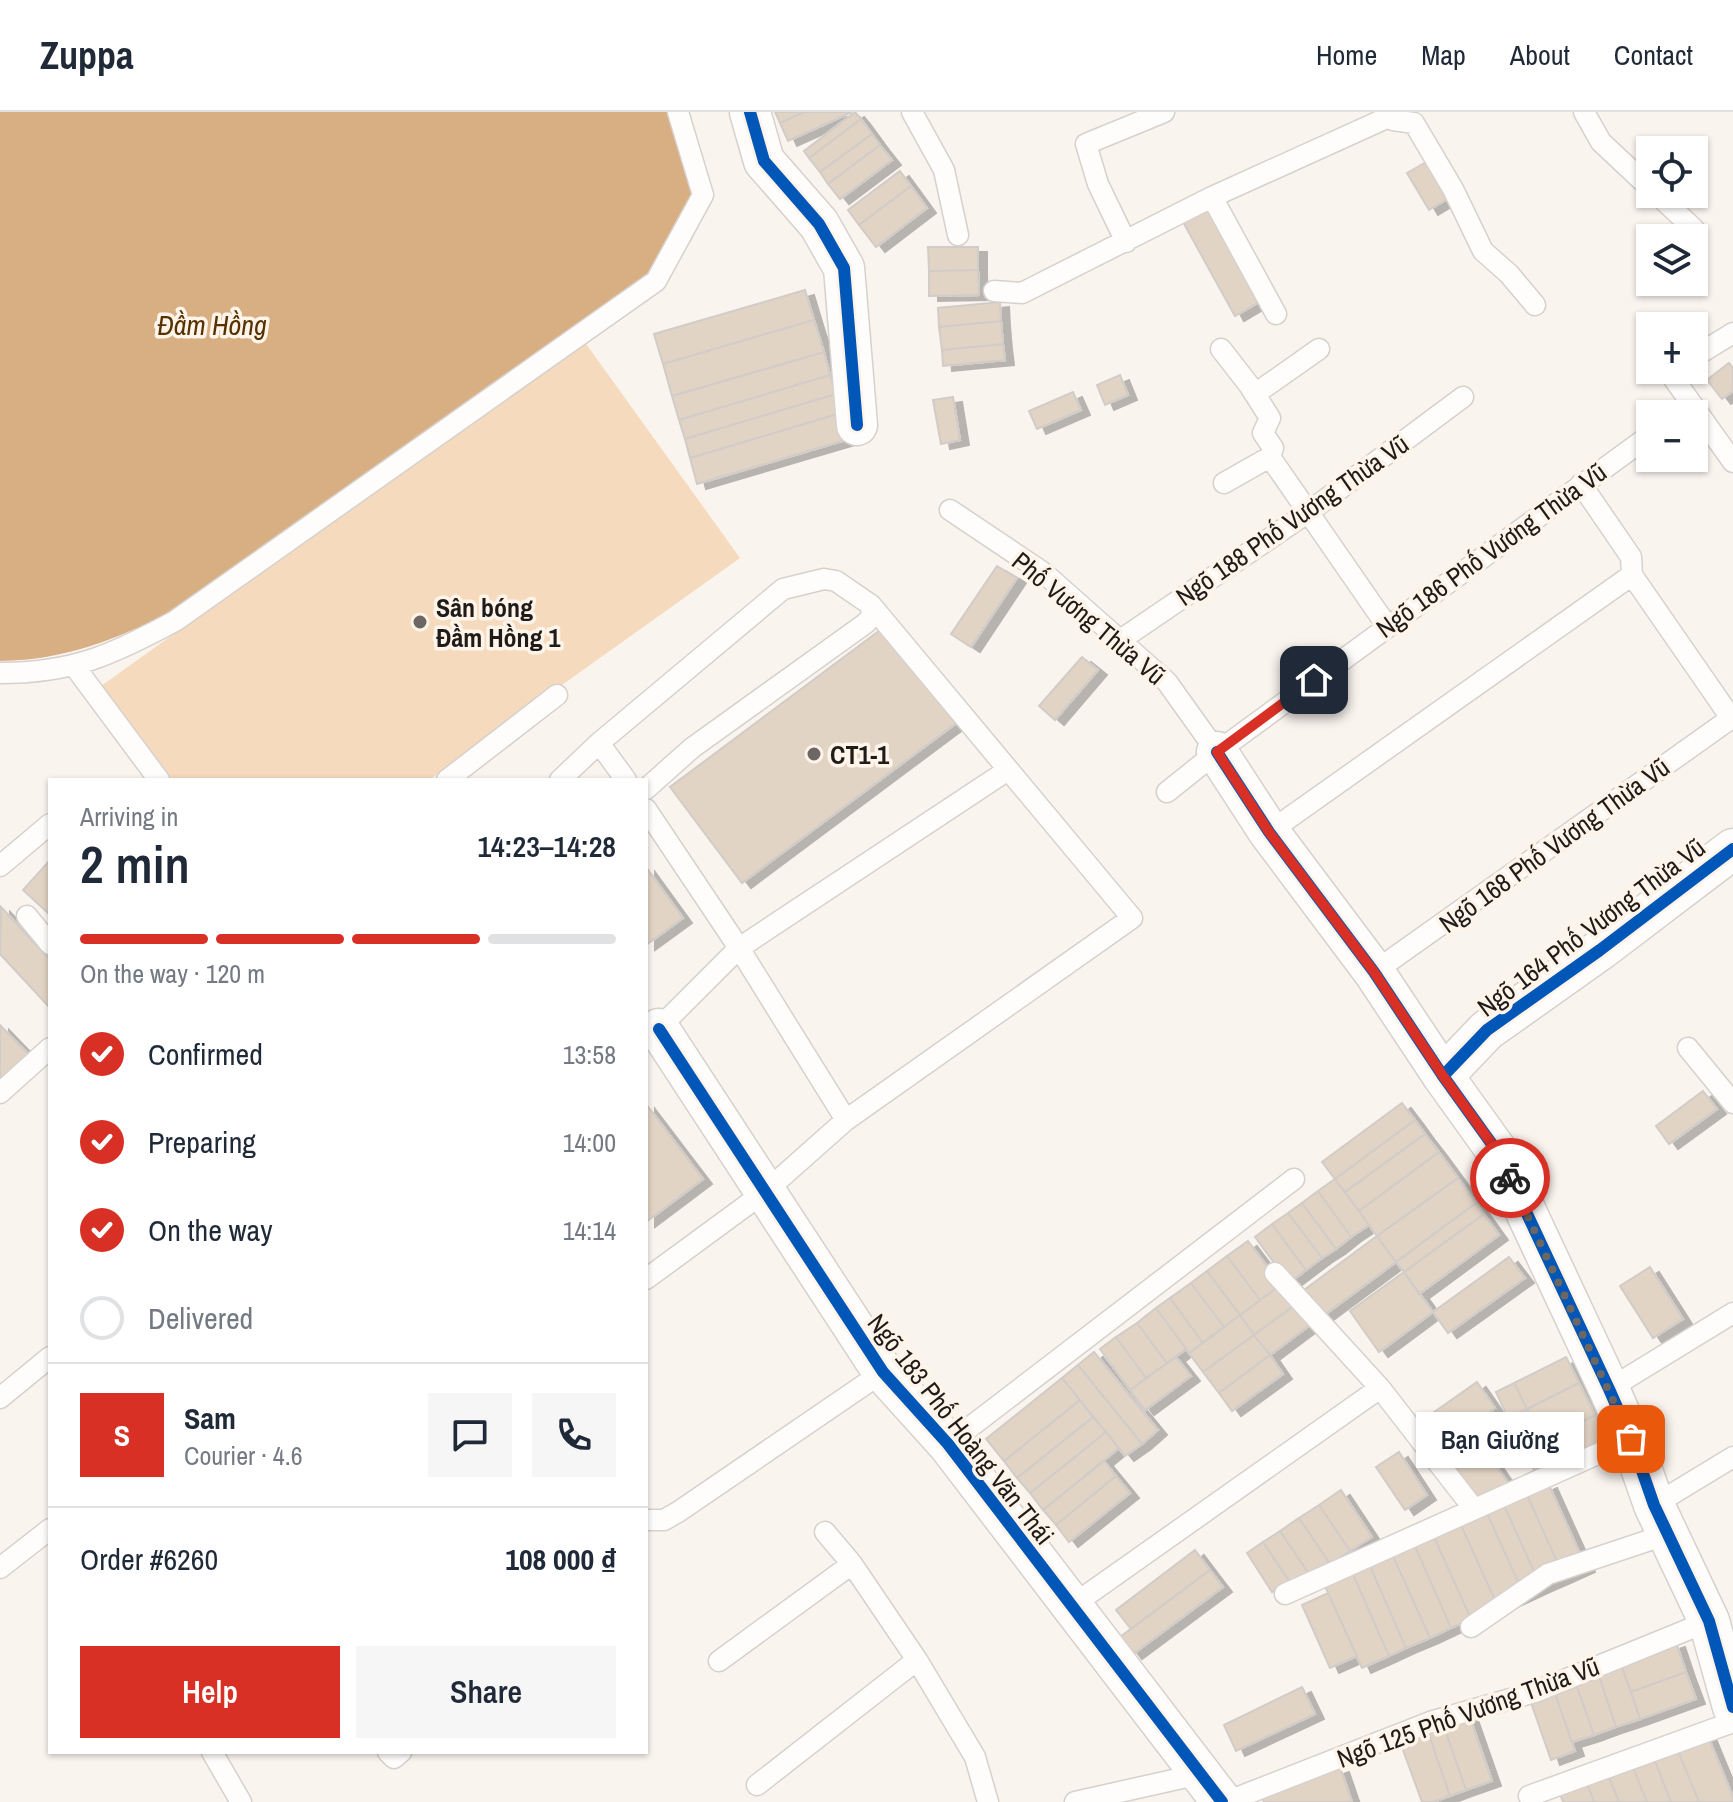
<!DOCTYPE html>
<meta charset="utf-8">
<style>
:root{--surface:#fff;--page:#f6f6f7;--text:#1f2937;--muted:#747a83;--line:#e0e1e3;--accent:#d93025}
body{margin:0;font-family:"Archivo Narrow",sans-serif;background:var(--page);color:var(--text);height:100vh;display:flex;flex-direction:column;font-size:30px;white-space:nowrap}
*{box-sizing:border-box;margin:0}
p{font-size:26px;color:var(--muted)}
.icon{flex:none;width:44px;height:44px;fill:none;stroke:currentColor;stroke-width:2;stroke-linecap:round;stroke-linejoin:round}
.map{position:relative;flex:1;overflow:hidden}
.sheet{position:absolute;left:48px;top:666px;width:600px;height:976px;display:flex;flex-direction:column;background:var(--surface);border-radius:0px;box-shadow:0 2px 6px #0004}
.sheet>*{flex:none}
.fabs{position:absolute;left:1636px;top:24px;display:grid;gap:16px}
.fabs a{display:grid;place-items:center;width:72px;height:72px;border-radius:0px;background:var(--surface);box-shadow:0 2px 6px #0004;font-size:40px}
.pin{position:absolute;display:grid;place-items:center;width:68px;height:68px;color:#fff;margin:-34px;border-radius:16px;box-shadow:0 4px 12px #0006}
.courier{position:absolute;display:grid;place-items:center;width:80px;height:80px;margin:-40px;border:6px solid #d93025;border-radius:50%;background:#fff;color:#222;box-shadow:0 2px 10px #0007}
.bubble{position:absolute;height:56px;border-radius:0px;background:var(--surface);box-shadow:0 2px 6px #0004;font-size:26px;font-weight:600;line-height:56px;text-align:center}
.overview em{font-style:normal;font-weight:600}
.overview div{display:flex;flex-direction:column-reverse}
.overview{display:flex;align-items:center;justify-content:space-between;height:136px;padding:0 32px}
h1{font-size:52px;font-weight:600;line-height:60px}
.bar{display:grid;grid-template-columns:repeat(4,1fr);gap:12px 8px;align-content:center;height:96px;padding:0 32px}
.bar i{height:10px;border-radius:6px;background:var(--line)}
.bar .on{background:var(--accent)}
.bar p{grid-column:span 4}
.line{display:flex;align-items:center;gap:20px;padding:0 32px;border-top:2px solid var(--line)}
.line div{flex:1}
.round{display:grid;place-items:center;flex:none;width:84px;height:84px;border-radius:0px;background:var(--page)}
ol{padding:0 32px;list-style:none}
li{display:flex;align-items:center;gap:24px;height:88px}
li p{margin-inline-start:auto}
li .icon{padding:8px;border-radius:50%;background:var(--accent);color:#fff;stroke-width:4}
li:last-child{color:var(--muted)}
li i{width:44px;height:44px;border:4px solid var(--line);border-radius:50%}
.primary-button{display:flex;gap:16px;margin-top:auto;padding:16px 32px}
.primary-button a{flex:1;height:92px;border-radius:0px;background:var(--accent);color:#fff;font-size:32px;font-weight:600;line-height:92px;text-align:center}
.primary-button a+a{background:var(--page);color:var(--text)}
header{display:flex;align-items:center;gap:48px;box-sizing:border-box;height:112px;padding:0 40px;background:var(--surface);border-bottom:2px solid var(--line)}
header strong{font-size:38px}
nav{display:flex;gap:44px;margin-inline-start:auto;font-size:28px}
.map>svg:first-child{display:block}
.green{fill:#f6dabd}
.water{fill:#d8ae83}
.building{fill:#e2d4c5;stroke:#d1ccc8;stroke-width:2;filter:url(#shadow)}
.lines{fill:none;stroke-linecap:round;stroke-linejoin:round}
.lane-casing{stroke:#d6d1cc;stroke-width:23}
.street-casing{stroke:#d6d1cc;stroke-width:43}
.lane{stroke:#fefdfc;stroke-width:20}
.street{stroke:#fefdfc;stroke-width:40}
.cycleway-casing{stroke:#fef4ea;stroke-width:17}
.cycleway{stroke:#0057b8;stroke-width:12}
.done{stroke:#6c6763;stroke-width:8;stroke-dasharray:0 14.4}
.route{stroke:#d93025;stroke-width:10}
.poi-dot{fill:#6c6763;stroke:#fef4ea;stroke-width:3}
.labels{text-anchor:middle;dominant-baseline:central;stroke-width:7;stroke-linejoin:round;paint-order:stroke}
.street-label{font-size:26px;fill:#1f1b18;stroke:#fef4ea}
.poi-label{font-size:26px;font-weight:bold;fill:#1f1b18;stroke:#fef4ea;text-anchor:start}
.water-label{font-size:28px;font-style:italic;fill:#583100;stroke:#fef4ea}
</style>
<header>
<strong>Zuppa</strong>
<nav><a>Home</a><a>Map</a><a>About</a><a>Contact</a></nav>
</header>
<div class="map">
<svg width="1733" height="1690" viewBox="0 0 1733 1690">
<defs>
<filter id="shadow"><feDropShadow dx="9" dy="5" stdDeviation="0" flood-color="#0004"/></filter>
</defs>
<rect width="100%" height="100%" fill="#faf4ee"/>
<!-- green -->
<path class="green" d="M 584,229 L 740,446 L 429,668 L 168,668 L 101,574 Z"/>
<!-- water -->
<path class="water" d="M 0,0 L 672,0 L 701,105 L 691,129 L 674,145 L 175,498 C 117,527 66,548 0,549 Z"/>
<!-- building -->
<path class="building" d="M 775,0 L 804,0 L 780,11 Z
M 804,0 L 852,0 L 788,29 L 780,11 Z
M 855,0 L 861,7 L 809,46 L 804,39 Z
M 861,7 L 872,22 L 820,60 L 809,46 Z
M 872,22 L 880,33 L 828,72 L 820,60 Z
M 880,33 L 892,48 L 840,87 L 828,72 Z
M 1428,49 L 1449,86 L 1429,98 L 1407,61 Z
M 900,59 L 911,74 L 859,113 L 848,98 Z
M 911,74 L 927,96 L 876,135 L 859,113 Z
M 1213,94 L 1264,187 L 1235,204 L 1183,110 Z
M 928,135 L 978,135 L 978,158 L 929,159 Z
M 978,158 L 979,183 L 929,184 L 929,159 Z
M 805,178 L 814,208 L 663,252 L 654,222 Z
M 1000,190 L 1001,209 L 939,215 L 938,196 Z
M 814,208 L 824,240 L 672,284 L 663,252 Z
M 1001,209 L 1003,232 L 942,238 L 939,215 Z
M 1003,232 L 1005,248 L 943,254 L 942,238 Z
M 824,240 L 830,263 L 679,308 L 672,284 Z
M 1729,251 L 1733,256 L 1733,279 L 1722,287 L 1707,268 Z
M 830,263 L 836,282 L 685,327 L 679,308 Z
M 1120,263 L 1128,283 L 1105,293 L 1097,273 Z
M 1073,280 L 1081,298 L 1037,317 L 1029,299 Z
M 836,282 L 841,301 L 690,346 L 685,327 Z
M 953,285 L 960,328 L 941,332 L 933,288 Z
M 841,301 L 849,327 L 697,372 L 690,346 Z
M 997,454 L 1017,466 L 971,535 L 951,522 Z
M 887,513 L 959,609 L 742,771 L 670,675 Z
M 1082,545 L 1098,558 L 1055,608 L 1039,594 Z
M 50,748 L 50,803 L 23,778 Z
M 646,755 L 683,806 L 646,833 Z
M 1,795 L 50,848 L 50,896 L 0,842 Z
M 0,913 L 28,942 L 0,968 Z
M 1703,979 L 1717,997 L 1669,1032 L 1656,1014 Z
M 1402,991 L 1415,1008 L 1335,1067 L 1322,1050 Z
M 646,992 L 703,1067 L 646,1110 Z
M 1415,1008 L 1425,1022 L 1345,1080 L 1335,1067 Z
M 1425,1022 L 1439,1040 L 1359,1099 L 1345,1080 Z
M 1439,1040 L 1458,1066 L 1377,1124 L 1359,1099 Z
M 1458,1066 L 1476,1091 L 1396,1150 L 1377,1124 Z
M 1335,1067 L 1369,1113 L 1351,1125 L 1318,1079 Z
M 1318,1079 L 1351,1125 L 1336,1137 L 1302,1091 Z
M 1302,1091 L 1336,1137 L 1322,1146 L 1288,1101 Z
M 1476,1091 L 1484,1102 L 1404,1160 L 1396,1150 Z
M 1288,1101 L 1322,1146 L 1306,1158 L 1272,1112 Z
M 1484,1102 L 1499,1123 L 1419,1182 L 1404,1160 Z
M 1272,1112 L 1306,1158 L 1289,1171 L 1255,1125 Z
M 1377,1124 L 1396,1150 L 1323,1204 L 1304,1178 Z
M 1248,1129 L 1281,1173 L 1260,1188 L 1227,1144 Z
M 1227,1144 L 1260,1188 L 1240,1203 L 1207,1159 Z
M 1509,1145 L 1525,1166 L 1448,1221 L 1433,1200 Z
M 1650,1155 L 1683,1207 L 1653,1226 L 1620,1174 Z
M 1207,1159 L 1240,1203 L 1224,1215 L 1191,1171 Z
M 1404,1160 L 1433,1200 L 1379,1240 L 1350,1199 Z
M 1191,1171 L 1224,1215 L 1203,1231 L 1170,1186 Z
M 1281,1173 L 1295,1193 L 1254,1223 L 1240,1203 Z
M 1170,1186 L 1203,1231 L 1189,1241 L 1156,1196 Z
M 1295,1193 L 1310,1213 L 1270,1243 L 1254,1223 Z
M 1156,1196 L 1186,1237 L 1167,1251 L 1137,1211 Z
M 1240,1203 L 1254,1223 L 1203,1260 L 1189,1241 Z
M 1137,1211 L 1167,1251 L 1146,1266 L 1116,1225 Z
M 1254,1223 L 1270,1243 L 1219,1281 L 1203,1260 Z
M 1116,1225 L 1146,1266 L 1130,1278 L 1100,1237 Z
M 1094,1240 L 1158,1318 L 1142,1332 L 1078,1253 Z
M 1270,1243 L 1283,1262 L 1232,1299 L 1219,1281 Z
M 1176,1245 L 1191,1264 L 1145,1298 L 1130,1278 Z
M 1566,1245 L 1579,1271 L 1527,1297 L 1514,1271 Z
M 1078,1253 L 1142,1332 L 1125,1344 L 1062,1266 Z
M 1062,1266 L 1080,1288 L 1004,1349 L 986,1327 Z
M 1477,1270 L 1495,1296 L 1437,1336 L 1420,1310 Z
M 1514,1271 L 1527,1297 L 1508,1306 L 1496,1280 Z
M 1579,1271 L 1595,1303 L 1543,1329 L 1527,1297 Z
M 1080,1288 L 1093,1305 L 1017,1366 L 1004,1349 Z
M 1527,1297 L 1555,1355 L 1537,1364 L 1508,1306 Z
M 1595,1303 L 1608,1329 L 1555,1355 L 1543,1329 Z
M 1093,1305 L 1106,1320 L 1030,1381 L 1017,1366 Z
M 1469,1314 L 1508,1371 L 1477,1393 L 1437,1336 Z
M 1106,1320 L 1119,1336 L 1043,1398 L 1030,1381 Z
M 1399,1340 L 1427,1383 L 1405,1398 L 1376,1355 Z
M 1104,1349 L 1116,1364 L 1056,1413 L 1043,1398 Z
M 1116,1364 L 1130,1381 L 1069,1430 L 1056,1413 Z
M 1548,1371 L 1586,1455 L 1564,1465 L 1526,1381 Z
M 1341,1378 L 1372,1425 L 1350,1439 L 1319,1393 Z
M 1526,1381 L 1564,1465 L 1541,1475 L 1503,1391 Z
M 1503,1391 L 1541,1475 L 1524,1483 L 1486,1399 Z
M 1319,1393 L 1350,1439 L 1330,1452 L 1299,1406 Z
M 1486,1399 L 1524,1483 L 1498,1495 L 1460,1411 Z
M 1299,1406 L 1330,1452 L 1311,1465 L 1280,1419 Z
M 1460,1411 L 1498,1495 L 1471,1507 L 1433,1423 Z
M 1280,1419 L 1309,1462 L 1292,1473 L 1263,1430 Z
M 1433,1423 L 1471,1507 L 1451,1516 L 1414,1432 Z
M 1263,1430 L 1289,1469 L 1272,1480 L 1247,1441 Z
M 1414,1432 L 1451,1516 L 1430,1526 L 1392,1442 Z
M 1195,1438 L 1210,1458 L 1131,1517 L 1116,1498 Z
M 1392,1442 L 1430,1526 L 1406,1536 L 1369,1452 Z
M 1369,1452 L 1406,1536 L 1389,1544 L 1352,1460 Z
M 1210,1458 L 1223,1475 L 1133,1542 L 1120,1525 Z
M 1352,1460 L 1389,1544 L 1362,1556 L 1324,1472 Z
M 1328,1481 L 1357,1544 L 1330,1556 L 1302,1493 Z
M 1676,1530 L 1686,1560 L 1631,1580 L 1620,1549 Z
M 1620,1549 L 1640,1607 L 1616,1615 L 1597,1558 Z
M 1597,1558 L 1616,1615 L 1594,1623 L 1574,1566 Z
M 1686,1560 L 1696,1587 L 1640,1607 L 1631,1580 Z
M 1574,1566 L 1594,1623 L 1572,1630 L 1552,1573 Z
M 1552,1573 L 1575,1639 L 1551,1648 L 1528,1582 Z
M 1302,1575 L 1315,1602 L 1236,1639 L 1224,1613 Z
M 1469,1603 L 1492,1669 L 1466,1678 L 1443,1612 Z
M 1443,1612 L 1466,1678 L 1450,1684 L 1427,1617 Z
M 1427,1617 L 1450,1684 L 1433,1690 L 1422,1690 L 1399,1627 Z
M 1707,1622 L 1733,1685 L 1733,1690 L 1699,1690 L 1676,1634 Z
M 1676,1634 L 1699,1690 L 1671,1690 L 1653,1644 Z
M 1653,1644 L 1671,1690 L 1647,1690 L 1632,1653 Z
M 1632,1653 L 1647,1690 L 1619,1690 L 1608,1663 Z
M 1340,1655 L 1352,1690 L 1264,1690 L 1261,1683 Z
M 1608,1663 L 1619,1690 L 1594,1690 L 1587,1671 Z
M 1587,1671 L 1594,1690 L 1563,1690 L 1560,1682 Z"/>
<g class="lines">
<!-- lane casing -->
<g class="lane-casing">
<path id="lane" d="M 912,0 L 944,58 L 958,123
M 1389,0 L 1393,8 L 1414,11 L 1453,77 L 1483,139 L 1509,162 L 1535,193
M 1584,0 L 1601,30 L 1650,76
M 1657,82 L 1694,117
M 1212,85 L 1276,202
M 1126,130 L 1098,72 L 1086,32 L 1164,0
M 994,179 L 1022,181 L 1212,85 L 1391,4
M 1221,237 L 1249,273 L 1270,306 L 1263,321 L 1273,336 L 1270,345 L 1387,514
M 1694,245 L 1733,221
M 1672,258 L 1669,260 L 1733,350
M 1255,282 L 1319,237
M 1224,371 L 1270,345
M 1581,372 L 1631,445 L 1632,463
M 950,398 L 1044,461 L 1167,570 L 1217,640
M 1632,463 L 1731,606
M 1119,529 L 1310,399 L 1463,285
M 75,555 L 159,668
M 0,561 C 73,561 112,543 175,509 L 656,169 L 703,83 L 678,0
M 599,631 L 626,668
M 447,668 L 557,583
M 560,668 L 599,631 L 783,477 L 824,467 L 836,469 L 871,493 L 872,504 L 866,511 L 692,636 L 646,677
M 1167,680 L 1217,640 L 1650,323
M 646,697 L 739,836 L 846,1008
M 1269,720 L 1632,463
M 0,754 L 50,712
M 27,804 L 50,832
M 1374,860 L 1733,605
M 653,922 L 739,836 L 1008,658
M 1688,936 L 1733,991
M 0,981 L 50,936
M 1275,1161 L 1380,1276 L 1474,1397
M 646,1167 L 766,1079 L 846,1008 L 1132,806 L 871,493
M 1609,1277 L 1733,1201
M 0,1286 L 50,1245
M 948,1332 L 1294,1067
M 1654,1393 L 1733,1345
M 646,1408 L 664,1408 L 678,1400 L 883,1260
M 825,1420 L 852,1452 L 917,1548 L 975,1645 L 988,1690
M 0,1456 L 50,1417
M 1285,1482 L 1631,1327
M 1070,1495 L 1380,1276
M 1471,1515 L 1548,1462 L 1668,1422
M 719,1549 L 852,1452
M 212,1640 L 241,1690
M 388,1640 L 394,1646 L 401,1640
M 757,1673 L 917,1548
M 1529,1684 L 1733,1610
M 1075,1690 L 1200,1662
M 1226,1690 L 1433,1609 L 1535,1580 L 1709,1509"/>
</g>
<!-- street casing -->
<g class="street-casing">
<path id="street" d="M 750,0 L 764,49 L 819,112 L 844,156 L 857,313
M 1217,640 L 1269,720 L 1374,860 L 1443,964 L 1499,1042 L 1609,1277 L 1631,1327 L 1654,1393 L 1709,1509 L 1733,1595
M 659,917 L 883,1260 L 948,1332 L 1222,1690
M 1443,964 L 1487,918 L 1600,838 L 1733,737"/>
</g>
<!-- lane -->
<use href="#lane" class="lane"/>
<!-- street -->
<use href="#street" class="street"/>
<!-- cycleway casing -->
<g class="cycleway-casing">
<path id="cycleway" d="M 750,0 L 764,49 L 819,112 L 844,156 L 857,313
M 1217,640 L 1269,720 L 1374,860 L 1443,964 L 1499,1042 L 1609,1277 L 1631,1327 L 1654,1393 L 1709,1509 L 1733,1595
M 659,917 L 883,1260 L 948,1332 L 1222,1690
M 1443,964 L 1487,918 L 1600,838 L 1733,737"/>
</g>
<!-- cycleway -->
<use href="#cycleway" class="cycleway"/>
</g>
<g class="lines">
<!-- done -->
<path class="done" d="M 1510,1066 L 1631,1327"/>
<!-- route -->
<path class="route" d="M 1314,568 L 1217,640 L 1269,720 L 1374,860 L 1443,964 L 1499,1042 L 1510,1066"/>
</g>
<!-- markers -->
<g class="poi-dot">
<circle cx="420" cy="510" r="8"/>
<circle cx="814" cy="642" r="8"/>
</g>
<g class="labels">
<!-- street labels -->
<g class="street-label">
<text transform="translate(1292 408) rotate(-35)">Ngõ 188 Phố Vương Thừa Vũ</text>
<text transform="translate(1491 438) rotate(-36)">Ngõ 186 Phố Vương Thừa Vũ</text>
<text transform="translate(1089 506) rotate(40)">Phố Vương Thừa Vũ</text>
<text transform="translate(1554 733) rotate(-36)">Ngõ 168 Phố Vương Thừa Vũ</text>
<text transform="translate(1591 815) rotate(-37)">Ngõ 164 Phố Vương Thừa Vũ</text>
<text transform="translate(961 1317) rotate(52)">Ngõ 183 Phố Hoàng Văn Thái</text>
<text transform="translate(1468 1600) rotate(-20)">Ngõ 125 Phố Vương Thừa Vũ</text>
</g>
<!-- poi labels -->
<g class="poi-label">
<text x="436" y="495">Sân bóng<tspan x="436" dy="30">Đầm Hồng 1</tspan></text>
<text x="830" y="642">CT1-1</text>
</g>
<!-- water labels -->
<g class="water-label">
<text x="212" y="213">Đầm Hồng</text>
</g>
</g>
</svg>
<div class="fabs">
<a><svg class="icon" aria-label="locate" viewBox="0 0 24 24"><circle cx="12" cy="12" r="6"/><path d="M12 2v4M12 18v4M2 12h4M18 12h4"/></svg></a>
<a><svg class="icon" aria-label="layers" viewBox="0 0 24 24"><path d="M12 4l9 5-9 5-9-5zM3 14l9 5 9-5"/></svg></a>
<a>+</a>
<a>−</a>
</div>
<div class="pin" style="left:1631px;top:1327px;background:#ea580c"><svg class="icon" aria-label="bag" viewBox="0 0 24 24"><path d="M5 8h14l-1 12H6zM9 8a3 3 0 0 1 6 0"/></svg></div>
<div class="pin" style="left:1314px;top:568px;background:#1f2937"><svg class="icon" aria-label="home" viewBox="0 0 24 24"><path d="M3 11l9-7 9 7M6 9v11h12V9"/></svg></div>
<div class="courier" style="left:1510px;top:1066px"><svg class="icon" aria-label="bike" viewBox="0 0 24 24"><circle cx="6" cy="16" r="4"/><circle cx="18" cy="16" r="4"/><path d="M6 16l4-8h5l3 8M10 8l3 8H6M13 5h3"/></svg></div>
<div class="bubble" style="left:1416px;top:1300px;width:168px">Bạn Giường</div>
<section class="sheet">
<div class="overview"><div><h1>2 min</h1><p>Arriving in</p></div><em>14:23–14:28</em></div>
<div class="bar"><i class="on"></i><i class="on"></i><i class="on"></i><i></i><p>On the way · 120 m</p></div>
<ol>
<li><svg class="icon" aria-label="check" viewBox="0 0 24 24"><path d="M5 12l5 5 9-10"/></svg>Confirmed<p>13:58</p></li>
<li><svg class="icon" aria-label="check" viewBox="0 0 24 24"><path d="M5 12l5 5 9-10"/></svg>Preparing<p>14:00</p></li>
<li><svg class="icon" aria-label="check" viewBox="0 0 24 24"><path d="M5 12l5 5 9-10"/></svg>On the way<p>14:14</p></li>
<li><i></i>Delivered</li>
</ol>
<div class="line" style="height:144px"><b class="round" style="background:var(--accent);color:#fff">S</b><div><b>Sam</b><p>Courier · 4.6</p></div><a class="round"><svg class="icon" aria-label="chat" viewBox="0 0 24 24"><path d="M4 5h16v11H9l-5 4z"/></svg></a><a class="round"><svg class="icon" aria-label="phone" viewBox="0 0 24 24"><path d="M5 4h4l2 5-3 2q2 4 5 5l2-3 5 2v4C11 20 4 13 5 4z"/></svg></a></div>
<div class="line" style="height:104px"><div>Order #6260</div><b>108 000 ₫</b></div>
<div class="primary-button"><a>Help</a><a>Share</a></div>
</section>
</div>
